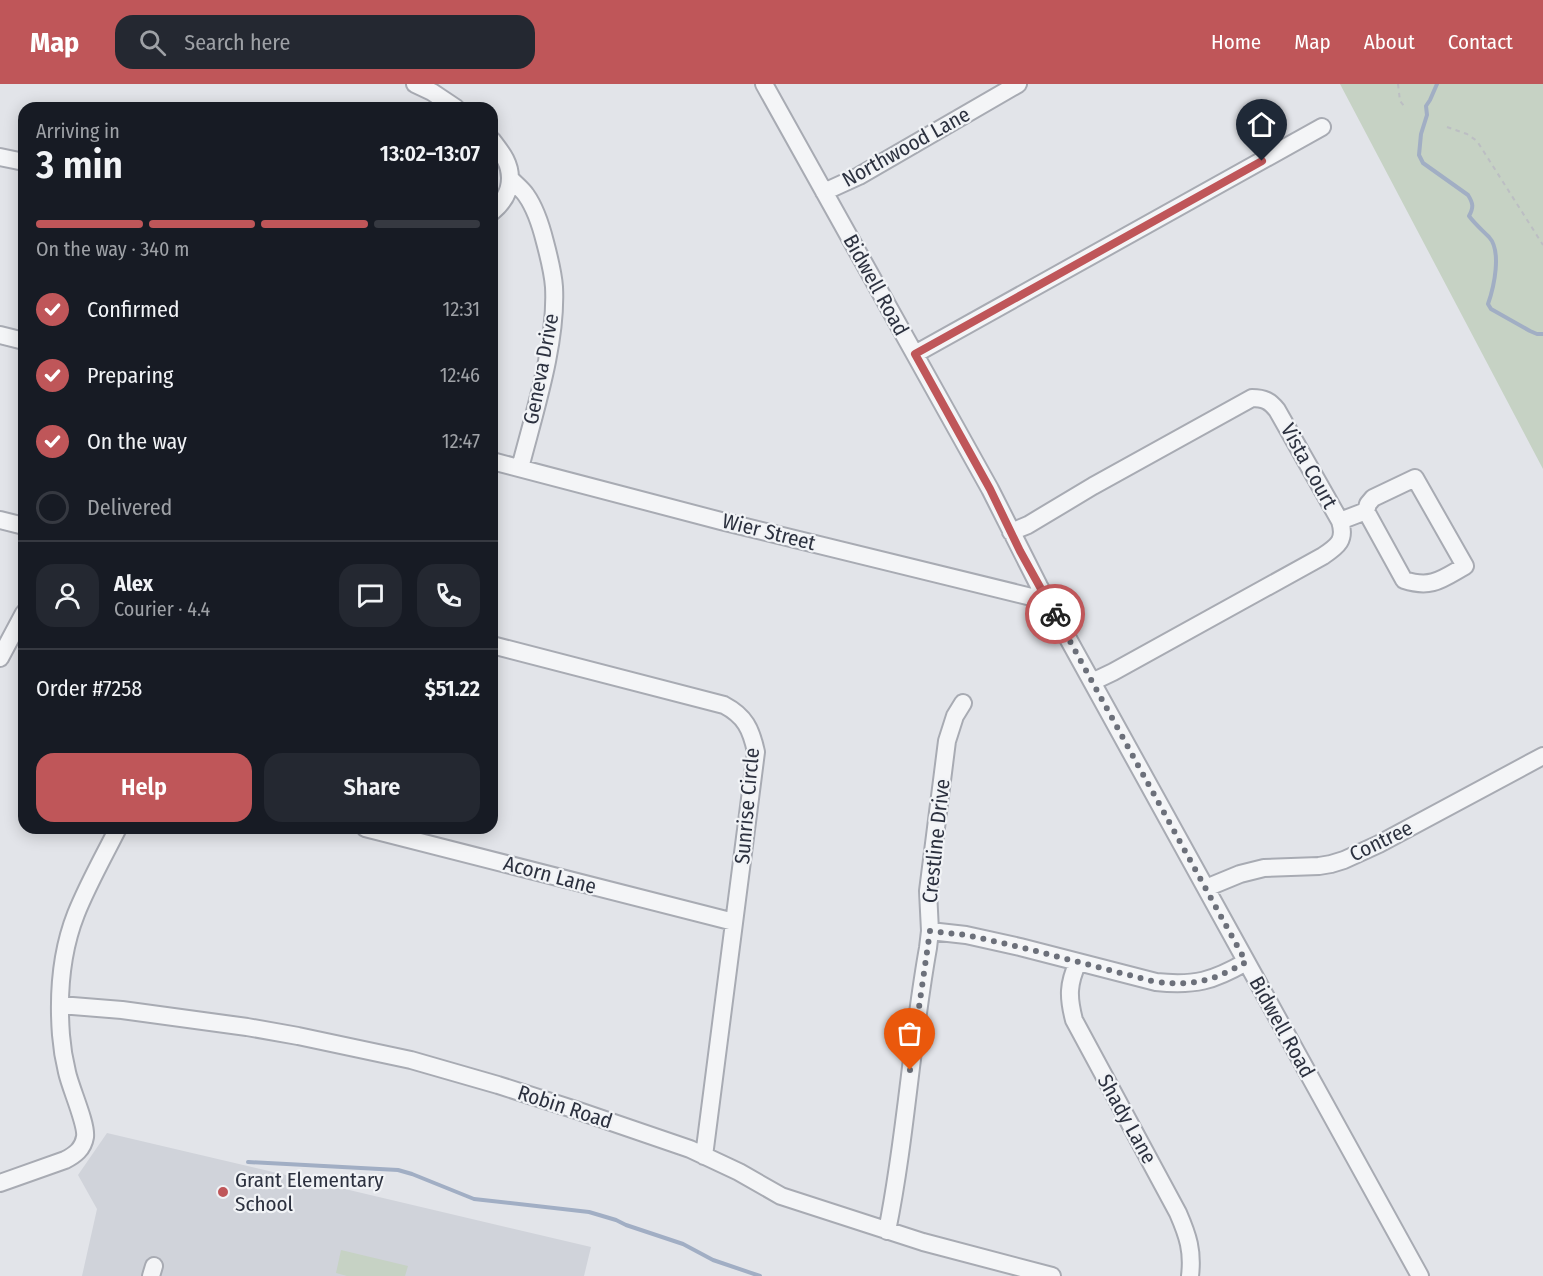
<!DOCTYPE html>
<meta charset="utf-8">
<style>
:root{--surface:#171b24;--page:#242831;--text:#f1f3f6;--muted:#9ea1a6;--line:#363941;--accent:#bf5659}
body{margin:0;font-family:"Fira Sans Condensed",sans-serif;background:var(--page);color:var(--text);height:100vh;display:flex;flex-direction:column;font-size:22px;white-space:nowrap}
*{box-sizing:border-box;margin:0}
p{font-size:20px;color:var(--muted)}
.icon{flex:none;width:33px;height:33px;fill:none;stroke:currentColor;stroke-width:2;stroke-linecap:round;stroke-linejoin:round}
.map{position:relative;flex:1;overflow:hidden}
.drawer{position:absolute;left:18px;top:18px;width:480px;height:732px;display:flex;flex-direction:column;background:var(--surface);border-radius:18px;box-shadow:0 3px 15px #0003}
.drawer>*{flex:none}
.pin{position:absolute;display:grid;place-items:center;width:51px;height:51px;color:#fff;margin:-62px -26px;border-radius:50% 50% 50% 0;rotate:-45deg;box-shadow:0 0 6px #0007}
.pin .icon{rotate:45deg}
.courier{position:absolute;display:grid;place-items:center;width:60px;height:60px;margin:-30px;border:4px solid #bf5659;border-radius:50%;background:#fff;color:#222;box-shadow:0 2px 8px #0007}
.summary em{font-style:normal;font-weight:600}
.summary div{display:flex;flex-direction:column-reverse}
.summary{display:flex;align-items:center;justify-content:space-between;height:102px;padding:0 18px}
h1{font-size:39px;font-weight:600;line-height:45px}
.bar{display:grid;grid-template-columns:repeat(4,1fr);gap:9px 6px;align-content:center;height:72px;padding:0 18px}
.bar i{height:8px;border-radius:4px;background:var(--line)}
.bar .active{background:var(--accent)}
.bar p{grid-column:span 4}
.line{display:flex;align-items:center;gap:15px;padding:0 18px;border-top:2px solid var(--line)}
.line div{flex:1}
.round{display:grid;place-items:center;flex:none;width:63px;height:63px;border-radius:18px;background:var(--page)}
ol{padding:0 18px;list-style:none}
li{display:flex;align-items:center;gap:18px;height:66px}
li p{margin-inline-start:auto}
li .icon{padding:6px;border-radius:50%;background:var(--accent);color:#fff;stroke-width:4}
li:last-child{color:var(--muted)}
li i{width:33px;height:33px;border:3px solid var(--line);border-radius:50%}
.button{display:flex;gap:12px;margin-top:auto;padding:12px 18px}
.button a{flex:1;height:69px;border-radius:18px;background:var(--accent);color:#fff;font-size:24px;font-weight:600;line-height:69px;text-align:center}
.button a+a{background:var(--page);color:var(--text)}
header{display:flex;align-items:center;gap:36px;box-sizing:border-box;height:84px;padding:0 30px;background:var(--accent);color:#fff}
header strong{font-size:28px}
nav{display:flex;gap:33px;margin-inline-start:auto;font-size:21px}
.search{width:420px;height:54px;background:var(--page);display:flex;align-items:center;gap:15px;box-sizing:border-box;padding:0 21px;border-radius:18px;color:var(--muted);font-size:22px}
.map>svg:first-child{display:block}
.built{fill:#d0d3da}
.green{fill:#c6d2c4}
.lines{fill:none;stroke-linecap:round;stroke-linejoin:round}
.stream{stroke:#a1aec4;stroke-width:4}
.minor-casing{stroke:#a8abb3;stroke-width:20}
.path{stroke:#bcbec3;stroke-width:2;stroke-dasharray:4.5 4.5;stroke-linecap:butt}
.minor{stroke:#f4f5f7;stroke-width:16}
.done{stroke:#6c707a;stroke-width:6;stroke-dasharray:0 10.8}
.route{stroke:#bf5659;stroke-width:8}
.poi-dot{fill:#bf5659;stroke:#f1f3f6;stroke-width:2}
.labels{text-anchor:middle;dominant-baseline:central;stroke-width:4.5;stroke-linejoin:round;paint-order:stroke}
.street-label{font-size:21px;fill:#2c313f;stroke:#f1f3f6}
.poi-label{font-size:21px;fill:#2c313f;stroke:#f1f3f6;text-anchor:start}
</style>
<header>
<strong>Map</strong>
<div class="search"><svg class="icon" aria-label="search" viewBox="0 0 24 24"><circle cx="10" cy="10" r="6"/><path d="M15 15l6 6"/></svg>Search here</div>
<nav><a>Home</a><a>Map</a><a>About</a><a>Contact</a></nav>
</header>
<div class="map">
<svg width="1543" height="1192" viewBox="0 0 1543 1192">
<rect width="100%" height="100%" fill="#e2e4e9"/>
<!-- built -->
<path class="built" d="M 107,1049 L 591,1163 L 584,1192 L 82,1192 L 97,1125 L 78,1091 Z"/>
<!-- green -->
<path class="green" d="M 1340,0 L 1543,0 L 1543,385 Z
M 341,1166 L 408,1182 L 405,1192 L 347,1192 L 336,1189 Z"/>
<g class="lines">
<!-- stream -->
<path class="stream" d="M 1437,0 L 1430,16 L 1426,22 L 1427,31 L 1421,50 L 1419,71 L 1423,79 L 1468,111 C 1473,119 1474,123 1469,132 C 1475,140 1482,146 1489,153 C 1502,167 1494,203 1488,220 L 1491,225 L 1530,247 L 1537,250 L 1543,250
M 248,1078 L 398,1086 L 412,1090 L 474,1115 L 589,1128 L 616,1136 L 626,1141 L 683,1160 L 713,1176 L 760,1192"/>
<!-- minor casing -->
<g class="minor-casing">
<path id="minor" d="M 415,0 L 432,8 L 456,24
M 764,0 L 990,405 L 1039,502 L 1420,1192
M 492,56 C 501,68 510,78 510,94 C 515,100 522,105 526,111 C 536,125 541,142 545,158 C 549,173 553,188 554,203 C 557,260 534,329 520,384
M 0,73 L 24,78
M 824,108 L 859,92 L 1018,0
M 492,128 C 503,119 510,109 510,94
M 0,251 L 24,257
M 915,270 L 1322,43
M 492,377 L 721,437 L 1048,517
M 0,436 L 24,442
M 1340,437 L 1366,427 L 1368,420 L 1373,414 L 1415,394 L 1465,482 C 1442,495 1432,505 1404,496 L 1366,427
M 1011,448 L 1028,441 L 1093,402 L 1252,314 C 1264,314 1270,317 1277,326 L 1340,437 C 1346,456 1338,462 1323,472 L 1113,588 L 1092,598
M 492,561 L 724,621 C 745,632 751,645 756,668 L 704,1072
M 0,574 L 24,529
M 365,744 L 734,838
M 1206,804 L 1240,790 L 1264,784 L 1319,782 L 1331,780 L 1344,776 L 1379,760 L 1543,672
M 930,847 L 966,851 L 1020,863 L 1156,898 C 1195,902 1213,897 1246,878
M 1078,878 C 1068,900 1068,913 1074,936 L 1178,1129 C 1188,1152 1193,1167 1190,1192
M 60,921 L 122,926 L 247,943 L 298,952 L 411,976 L 498,1001 L 579,1027 L 690,1065 L 739,1088 L 781,1112 L 923,1158 L 1052,1192
M 0,1099 L 65,1076 C 75,1071 83,1065 85,1053 C 87,1040 70,1003 67,988 C 64,976 62,964 61,951 C 58,911 61,868 76,830 C 88,800 104,772 118,744
M 887,1147 C 906,1054 911,958 928,864 L 930,847 L 928,807 L 947,657 L 955,632 L 963,619
M 151,1192 L 154,1182"/>
</g>
<!-- path -->
<path class="path" d="M 1398,0 L 1400,17 L 1404,22
M 1447,43 L 1467,50 L 1477,57 L 1543,161"/>
<!-- minor -->
<use href="#minor" class="minor"/>
</g>
<g class="lines">
<!-- done -->
<path class="done" d="M 910,986 L 930,847 L 966,851 L 1020,863 L 1156,898 C 1195,902 1213,897 1246,878 L 1055,530"/>
<!-- route -->
<path class="route" d="M 1055,530 L 1020,467 L 990,405 L 915,270 L 1262,77"/>
</g>
<!-- markers -->
<circle class="poi-dot" cx="223" cy="1108" r="6"/>
<g class="labels">
<!-- street labels -->
<g class="street-label">
<text transform="translate(906 63) rotate(-29)">Northwood Lane</text>
<text transform="translate(876 201) rotate(61)">Bidwell Road</text>
<text transform="translate(541 285) rotate(-79)">Geneva Drive</text>
<text transform="translate(1309 382) rotate(61)">Vista Court</text>
<text transform="translate(769 448) rotate(14)">Wier Street</text>
<text transform="translate(747 722) rotate(-85)">Sunrise Circle</text>
<text transform="translate(936 757) rotate(-84)">Crestline Drive</text>
<text transform="translate(1381 757) rotate(-26)">Contree</text>
<text transform="translate(550 791) rotate(15)">Acorn Lane</text>
<text transform="translate(1282 943) rotate(61)">Bidwell Road</text>
<text transform="translate(565 1023) rotate(18)">Robin Road</text>
<text transform="translate(1127 1035) rotate(61)">Shady Lane</text>
</g>
<!-- poi labels -->
<g class="poi-label">
<text x="235" y="1096">Grant Elementary<tspan x="235" dy="24">School</tspan></text>
</g>
</g>
</svg>
<div class="pin" style="left:910px;top:986px;background:#ea580c"><svg class="icon" aria-label="bag" viewBox="0 0 24 24"><path d="M5 8h14l-1 12H6zM9 8a3 3 0 0 1 6 0"/></svg></div>
<div class="pin" style="left:1262px;top:77px;background:#1f2937"><svg class="icon" aria-label="home" viewBox="0 0 24 24"><path d="M3 11l9-7 9 7M6 9v11h12V9"/></svg></div>
<div class="courier" style="left:1055px;top:530px"><svg class="icon" aria-label="bike" viewBox="0 0 24 24"><circle cx="6" cy="16" r="4"/><circle cx="18" cy="16" r="4"/><path d="M6 16l4-8h5l3 8M10 8l3 8H6M13 5h3"/></svg></div>
<section class="drawer">
<div class="summary"><div><h1>3 min</h1><p>Arriving in</p></div><em>13:02–13:07</em></div>
<div class="bar"><i class="active"></i><i class="active"></i><i class="active"></i><i></i><p>On the way · 340 m</p></div>
<ol>
<li><svg class="icon" aria-label="check" viewBox="0 0 24 24"><path d="M5 12l5 5 9-10"/></svg>Confirmed<p>12:31</p></li>
<li><svg class="icon" aria-label="check" viewBox="0 0 24 24"><path d="M5 12l5 5 9-10"/></svg>Preparing<p>12:46</p></li>
<li><svg class="icon" aria-label="check" viewBox="0 0 24 24"><path d="M5 12l5 5 9-10"/></svg>On the way<p>12:47</p></li>
<li><i></i>Delivered</li>
</ol>
<div class="line" style="height:108px"><a class="round"><svg class="icon" aria-label="person" viewBox="0 0 24 24"><circle cx="12" cy="8" r="4"/><path d="M4 21q1-7 8-7t8 7"/></svg></a><div><b>Alex</b><p>Courier · 4.4</p></div><a class="round"><svg class="icon" aria-label="chat" viewBox="0 0 24 24"><path d="M4 5h16v11H9l-5 4z"/></svg></a><a class="round"><svg class="icon" aria-label="phone" viewBox="0 0 24 24"><path d="M5 4h4l2 5-3 2q2 4 5 5l2-3 5 2v4C11 20 4 13 5 4z"/></svg></a></div>
<div class="line" style="height:78px"><div>Order #7258</div><b>$51.22</b></div>
<div class="button"><a>Help</a><a>Share</a></div>
</section>
</div>
